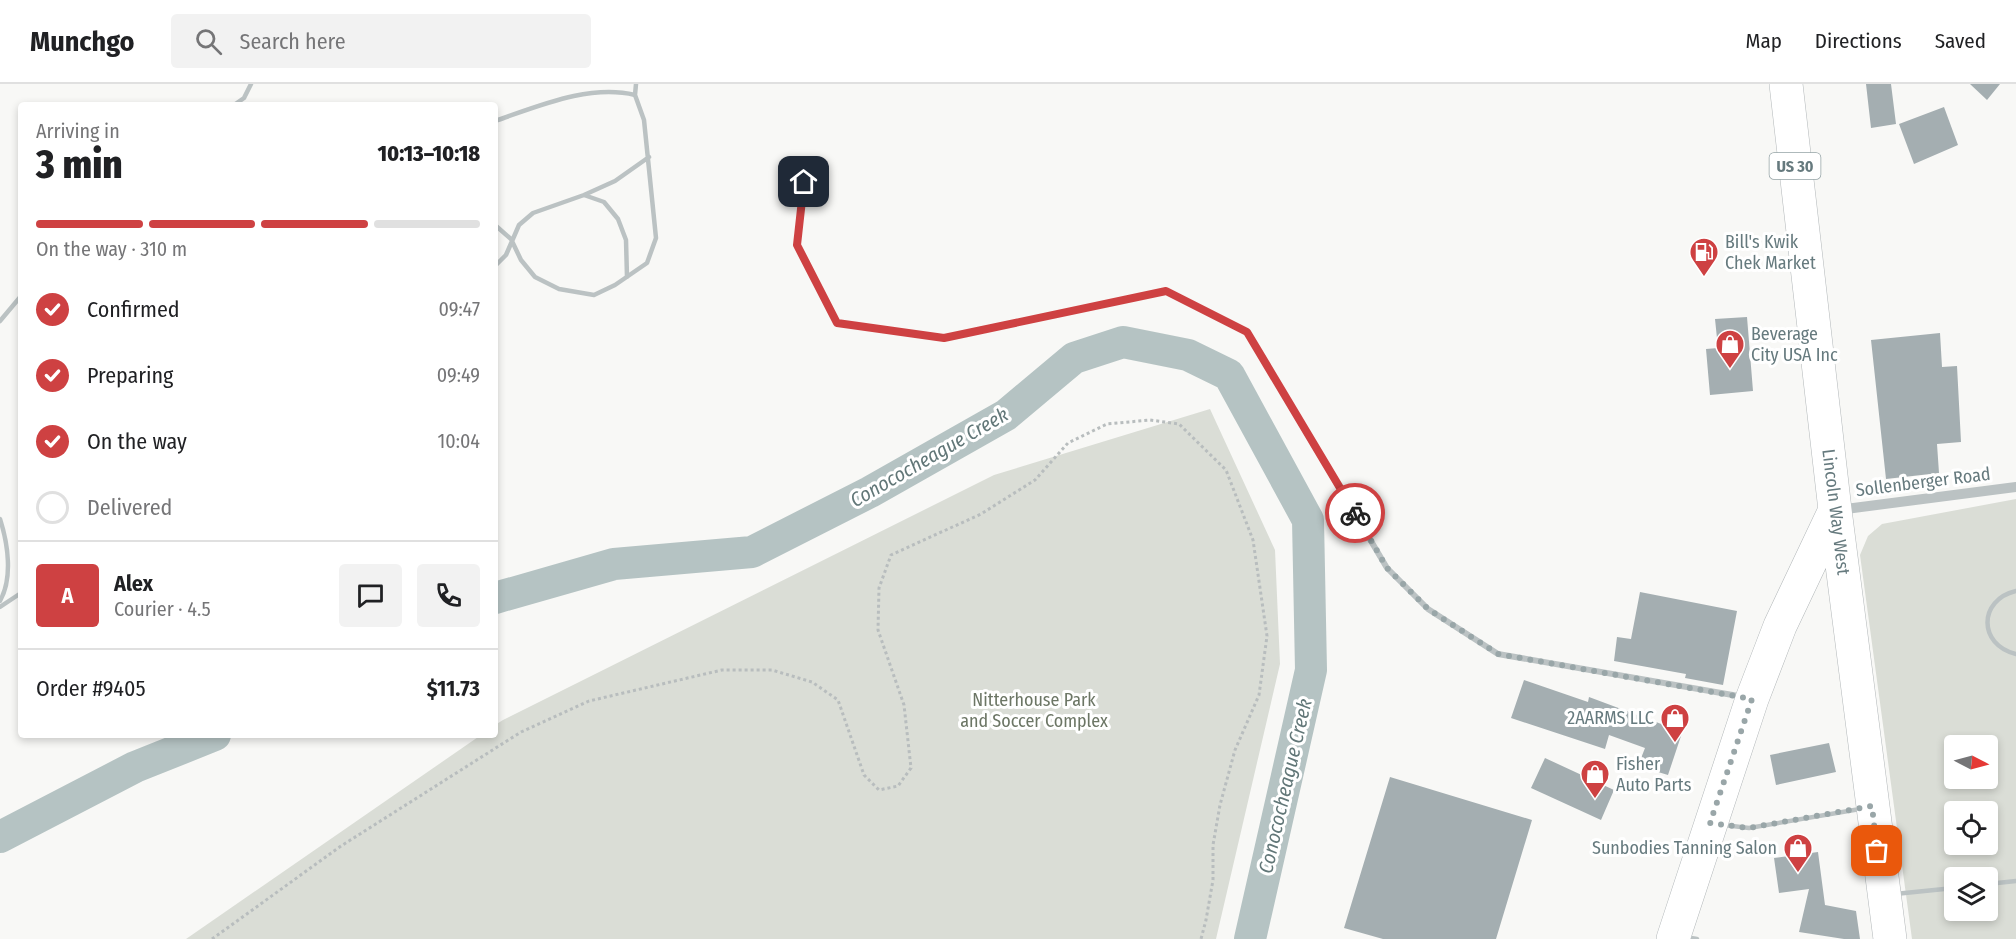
<!DOCTYPE html>
<meta charset="utf-8">
<style>
:root{--surface:#fff;--page:#f2f2f2;--text:#202124;--muted:#757577;--line:#e0e0e0;--accent:#ce4142}
body{margin:0;font-family:"Fira Sans Condensed",sans-serif;background:var(--page);color:var(--text);height:100vh;display:flex;flex-direction:column;font-size:22px;white-space:nowrap}
*{box-sizing:border-box;margin:0}
p{font-size:20px;color:var(--muted)}
.icon{flex:none;width:33px;height:33px;fill:none;stroke:currentColor;stroke-width:2;stroke-linecap:round;stroke-linejoin:round}
.map{position:relative;flex:1;overflow:hidden}
.side{position:absolute;left:18px;top:18px;width:480px;height:636px;display:flex;flex-direction:column;background:var(--surface);border-radius:6px;box-shadow:0 3px 9px #0003}
.side>*{flex:none}
.needle{width:39px;rotate:96deg}
.buttons{position:absolute;left:1944px;top:651px;display:grid;gap:12px}
.buttons a{display:grid;place-items:center;width:54px;height:54px;border-radius:6px;background:var(--surface);box-shadow:0 3px 9px #0003;font-size:30px}
.pin{position:absolute;display:grid;place-items:center;width:51px;height:51px;color:#fff;margin:-26px;border-radius:12px;box-shadow:0 3px 9px #0006}
.courier{position:absolute;display:grid;place-items:center;width:60px;height:60px;margin:-30px;border:4px solid #ce4142;border-radius:50%;background:#fff;color:#222;box-shadow:0 2px 8px #0007}
.summary em{font-style:normal;font-weight:800}
.summary div{display:flex;flex-direction:column-reverse}
.summary{display:flex;align-items:center;justify-content:space-between;height:102px;padding:0 18px}
h1{font-size:39px;font-weight:800;line-height:45px}
.bar{display:grid;grid-template-columns:repeat(4,1fr);gap:9px 6px;align-content:center;height:72px;padding:0 18px}
.bar i{height:8px;border-radius:4px;background:var(--line)}
.bar .active{background:var(--accent)}
.bar p{grid-column:span 4}
.line{display:flex;align-items:center;gap:15px;padding:0 18px;border-top:2px solid var(--line)}
.line div{flex:1}
.round{display:grid;place-items:center;flex:none;width:63px;height:63px;border-radius:6px;background:var(--page)}
ol{padding:0 18px;list-style:none}
li{display:flex;align-items:center;gap:18px;height:66px}
li p{margin-inline-start:auto}
li .icon{padding:6px;border-radius:50%;background:var(--accent);color:#fff;stroke-width:4}
li:last-child{color:var(--muted)}
li i{width:33px;height:33px;border:3px solid var(--line);border-radius:50%}
header{display:flex;align-items:center;gap:36px;box-sizing:border-box;height:84px;padding:0 30px;background:var(--surface);border-bottom:2px solid var(--line)}
header strong{font-size:28px}
nav{display:flex;gap:33px;margin-inline-start:auto;font-size:21px}
.search{width:420px;height:54px;background:var(--page);display:flex;align-items:center;gap:15px;box-sizing:border-box;padding:0 21px;border-radius:6px;color:var(--muted);font-size:22px}
.map>svg:first-child{display:block}
.green{fill:#daddd6;fill-rule:evenodd}
.lines{fill:none;stroke-linecap:round;stroke-linejoin:round}
.river{stroke:#b5c3c3;stroke-width:32}
.building{fill:#a4aeb1}
.trunk-casing{stroke:#b2b7b9;stroke-width:34}
.path{stroke:#b8bdbe;stroke-width:3;stroke-dasharray:3 3;stroke-linecap:butt}
.service{stroke:#bbc2c3;stroke-width:4.5}
.minor{stroke:#bbc2c3;stroke-width:6}
.tertiary{stroke:#bbc2c3;stroke-width:10}
.trunk{stroke:#fff;stroke-width:33}
.done{stroke:#99a6a8;stroke-width:6;stroke-dasharray:0 10.8}
.route{stroke:#ce4142;stroke-width:8}
.labels{text-anchor:middle;dominant-baseline:central;stroke-width:6;stroke-linejoin:round;paint-order:stroke}
.shield{fill:#fff;stroke:#94a2a5;stroke-width:1.5}
.shield-label{font-size:16px;font-weight:bold;fill:#667a7e}
.poi-label{font-size:18px;fill:#667a7e;stroke:#fff;text-anchor:start}
.street-label{font-size:18px;fill:#667a7e;stroke:#fff}
.park-label{font-size:18px;fill:#6c7665;stroke:#fff}
.water-label{font-size:20px;font-style:italic;fill:#627778;stroke:#fff}
</style>
<header>
<strong>Munchgo</strong>
<div class="search"><svg class="icon" aria-label="search" viewBox="0 0 24 24"><circle cx="10" cy="10" r="6"/><path d="M15 15l6 6"/></svg>Search here</div>
<nav><a>Map</a><a>Directions</a><a>Saved</a></nav>
</header>
<div class="map">
<svg width="2016" height="855" viewBox="0 0 2016 855">
<rect width="100%" height="100%" fill="#f8f8f6"/>
<!-- green -->
<path class="green" d="M 1210,325 L 1275,466 L 1280,580 L 1216,855 L 186,855 L 481,651 L 495,651 L 495,641 L 503,636 L 994,391 Z
M 2016,415 L 2016,855 L 1912,855 L 1860,471 L 1868,452 L 1882,440 ZM 1954,662 L 1988,662 L 1988,694 L 1954,694 ZM 1954,728 L 1988,728 L 1988,760 L 1954,760 ZM 1954,794 L 1988,794 L 1988,826 L 1954,826 Z"/>
<g class="lines">
<!-- river -->
<path class="river" d="M 495,514 L 614,480 L 752,468 L 870,408 L 1006,331 L 1074,274 L 1123,258 L 1188,271 L 1229,291 L 1308,436 L 1311,586 L 1250,855
M 0,753 L 135,683 L 215,651"/>
</g>
<!-- building -->
<path class="building" d="M 1866,0 L 1891,0 L 1896,40 L 1871,44 Z
M 1970,0 L 2000,0 L 1987,16 Z
M 1944,23 L 1958,61 L 1914,80 L 1899,40 Z
M 1747,233 L 1753,307 L 1710,311 L 1706,265 L 1718,264 L 1715,235 Z
M 1940,249 L 1942,283 L 1957,282 L 1961,358 L 1937,360 L 1939,389 L 1886,395 L 1871,256 Z
M 1640,508 L 1737,527 L 1723,601 L 1685,594 L 1686,590 L 1614,577 L 1617,553 L 1631,555 Z
M 1524,596 L 1588,618 L 1589,613 L 1664,641 L 1665,629 L 1686,637 L 1668,691 L 1638,682 L 1645,664 L 1609,651 L 1605,665 L 1511,634 Z
M 1829,659 L 1836,688 L 1776,701 L 1770,671 Z
M 1545,674 L 1614,706 L 1601,736 L 1531,704 Z
M 1390,693 L 1532,736 L 1496,855 L 1383,855 L 1344,844 Z
M 1818,768 L 1825,821 L 1856,827 L 1860,855 L 1844,855 L 1799,848 L 1809,805 L 1779,809 L 1774,774 Z"/>
<g class="lines">
<!-- trunk casing -->
<g class="trunk-casing">
<path id="trunk" d="M 1786,0 L 1835,426 L 1890,855
M 1673,855 L 1752,615 L 1780,542 L 1835,426"/>
</g>
<!-- path -->
<path class="path" d="M 212,855 L 341,762 L 521,648 L 589,617 L 722,586 L 772,586 L 812,598 L 838,616 L 864,691 L 879,706 L 898,702 L 911,684 L 904,621 L 878,546 L 879,504 L 891,471 L 981,430 L 1035,396 L 1068,359 L 1107,340 L 1150,336 L 1179,340 L 1226,386 L 1253,456 L 1267,552 L 1259,611 L 1235,666 L 1220,721 L 1213,761 L 1213,796 L 1206,836 L 1201,855"/>
<!-- service -->
<path class="service" d="M 635,11 L 636,0
M 234,21 L 244,14 L 251,0
M 495,37 C 539,22 589,0 635,11 L 644,36 L 656,154 L 647,179 L 615,201 L 594,211 L 559,205 L 535,193 L 521,176 L 511,155 L 495,141
M 584,111 L 604,118 L 618,135 L 626,156 L 627,193
M 495,182 L 506,171 L 519,141 L 533,129 L 584,111 L 615,97 L 649,73
M 0,237 L 21,212
M 0,435 C 8,460 13,494 0,517
M 2016,507 C 1978,516 1978,561 2016,570
M 0,523 L 21,509
M 1724,741 L 1749,744 L 1860,725
M 1988,800 L 2016,797
M 1895,810 L 1954,804
M 1685,853 L 1697,855"/>
<!-- minor -->
<path class="minor" d="M 805,83 L 797,161 L 837,239 L 944,254 L 1166,207 L 1247,248 L 1387,484 L 1428,525 L 1498,570 L 1744,613"/>
<!-- tertiary -->
<path class="tertiary" d="M 1838,426 L 2016,403"/>
<!-- trunk -->
<use href="#trunk" class="trunk"/>
</g>
<g class="lines">
<!-- done -->
<path class="done" d="M 1355,429 L 1387,484 L 1428,525 L 1498,570 L 1752,615 L 1710,739 L 1749,744 L 1872,722 L 1877,767"/>
<!-- route -->
<path class="route" d="M 804,98 L 797,161 L 837,239 L 944,254 L 1166,207 L 1247,248 L 1355,429"/>
</g>
<!-- icons -->
<defs>
<g id="fuel-pin" transform="scale(1.5)"><path d="M0 17L-7.5 6A9.5 9.5 0 1 1 7.5 6Z" fill="#ce4142" stroke="#fff"/><path d="M-5.5-6h7V0h2V4h1.3V-2.5L3-4.5l.8-.8L6-3V5H2.5V1h-1V6h-7ZM-4.2-4.7v3.2H.2V-4.7Z" fill="#fff"/></g>
<g id="shop-pin" transform="scale(1.5)"><path d="M0 17L-7.5 6A9.5 9.5 0 1 1 7.5 6Z" fill="#ce4142" stroke="#fff"/><path d="M-5-2.5h2.3a2.7 3.5 0 0 1 5.4 0H5L5.5 6h-11ZM-1.5-2.5h3a1.5 2.3 0 0 0-3 0Z" fill="#fff"/></g>
</defs>
<g fill-rule="evenodd">
<use href="#fuel-pin" x="1704" y="168"/>
<use href="#shop-pin" x="1730" y="260"/>
<use href="#shop-pin" x="1675" y="634"/>
<use href="#shop-pin" x="1595" y="690"/>
<use href="#shop-pin" x="1798" y="764"/>
</g>
<g class="labels">
<!-- shield labels -->
<rect class="shield" x="1769.5" y="69" width="51" height="26" rx="4.5"/>
<g class="shield-label">
<text x="1795" y="82">US 30</text>
</g>
<!-- poi labels -->
<g class="poi-label">
<text x="1725" y="158">Bill's Kwik<tspan x="1725" dy="21">Chek Market</tspan></text>
<text x="1751" y="250">Beverage<tspan x="1751" dy="21">City USA Inc</tspan></text>
<text x="1654" y="634" text-anchor="end">2AARMS LLC</text>
<text x="1616" y="680">Fisher<tspan x="1616" dy="21">Auto Parts</tspan></text>
<text x="1777" y="764" text-anchor="end">Sunbodies Tanning Salon</text>
</g>
<!-- street labels -->
<g class="street-label">
<text transform="translate(1923 398) rotate(-7)">Sollenberger Road</text>
<text transform="translate(1836 428) rotate(83)">Lincoln Way West</text>
</g>
<!-- park labels -->
<g class="park-label">
<text x="1034" y="616">Nitterhouse Park<tspan x="1034" dy="21">and Soccer Complex</tspan></text>
</g>
<!-- water labels -->
<g class="water-label">
<text transform="translate(929 373) rotate(-30)">Conococheague Creek</text>
<text transform="translate(1285 702) rotate(-77)">Conococheague Creek</text>
</g>
</g>
</svg>
<div class="buttons">
<a><svg class="needle" viewBox="-14 -14 28 28"><path d="M0-13l5 13h-10z" fill="#e53935"/><path d="M0 13l5-13h-10z" fill="#757577"/></svg></a>
<a><svg class="icon" aria-label="locate" viewBox="0 0 24 24"><circle cx="12" cy="12" r="6"/><path d="M12 2v4M12 18v4M2 12h4M18 12h4"/></svg></a>
<a><svg class="icon" aria-label="layers" viewBox="0 0 24 24"><path d="M12 4l9 5-9 5-9-5zM3 14l9 5 9-5"/></svg></a>
</div>
<div class="pin" style="left:1877px;top:767px;background:#ea580c"><svg class="icon" aria-label="bag" viewBox="0 0 24 24"><path d="M5 8h14l-1 12H6zM9 8a3 3 0 0 1 6 0"/></svg></div>
<div class="pin" style="left:804px;top:98px;background:#1f2937"><svg class="icon" aria-label="home" viewBox="0 0 24 24"><path d="M3 11l9-7 9 7M6 9v11h12V9"/></svg></div>
<div class="courier" style="left:1355px;top:429px"><svg class="icon" aria-label="bike" viewBox="0 0 24 24"><circle cx="6" cy="16" r="4"/><circle cx="18" cy="16" r="4"/><path d="M6 16l4-8h5l3 8M10 8l3 8H6M13 5h3"/></svg></div>
<section class="side">
<div class="summary"><div><h1>3 min</h1><p>Arriving in</p></div><em>10:13–10:18</em></div>
<div class="bar"><i class="active"></i><i class="active"></i><i class="active"></i><i></i><p>On the way · 310 m</p></div>
<ol>
<li><svg class="icon" aria-label="check" viewBox="0 0 24 24"><path d="M5 12l5 5 9-10"/></svg>Confirmed<p>09:47</p></li>
<li><svg class="icon" aria-label="check" viewBox="0 0 24 24"><path d="M5 12l5 5 9-10"/></svg>Preparing<p>09:49</p></li>
<li><svg class="icon" aria-label="check" viewBox="0 0 24 24"><path d="M5 12l5 5 9-10"/></svg>On the way<p>10:04</p></li>
<li><i></i>Delivered</li>
</ol>
<div class="line" style="height:108px"><b class="round" style="background:var(--accent);color:#fff">A</b><div><b>Alex</b><p>Courier · 4.5</p></div><a class="round"><svg class="icon" aria-label="chat" viewBox="0 0 24 24"><path d="M4 5h16v11H9l-5 4z"/></svg></a><a class="round"><svg class="icon" aria-label="phone" viewBox="0 0 24 24"><path d="M5 4h4l2 5-3 2q2 4 5 5l2-3 5 2v4C11 20 4 13 5 4z"/></svg></a></div>
<div class="line" style="height:78px"><div>Order #9405</div><b>$11.73</b></div>
</section>
</div>
